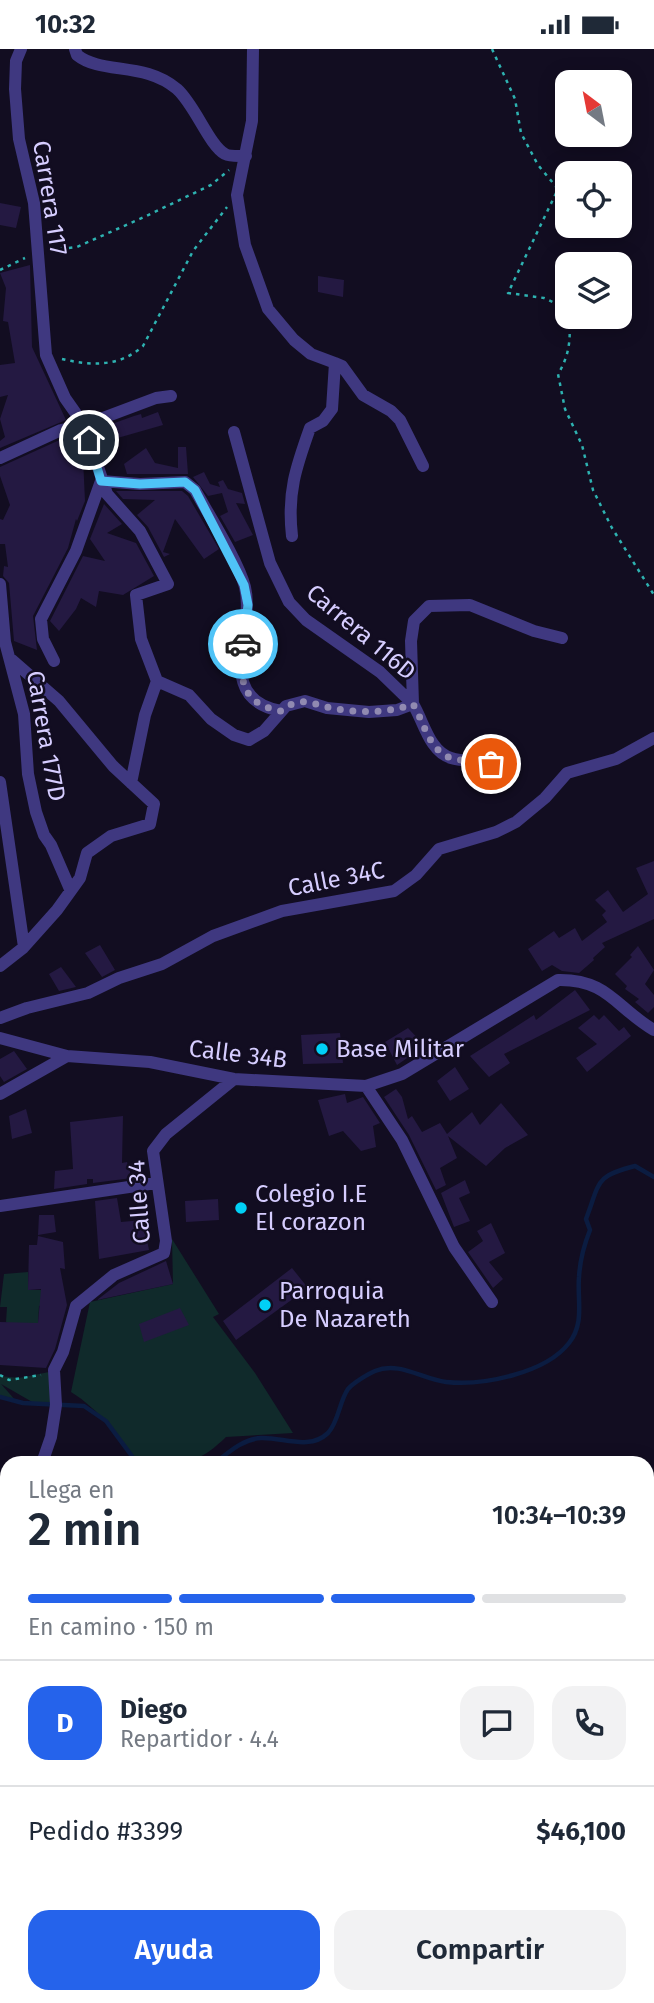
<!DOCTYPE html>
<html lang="es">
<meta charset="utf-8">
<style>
:root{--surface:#fff;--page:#f2f2f3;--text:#1f2937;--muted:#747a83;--line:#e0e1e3;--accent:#2563eb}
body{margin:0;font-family:"Fira Sans",sans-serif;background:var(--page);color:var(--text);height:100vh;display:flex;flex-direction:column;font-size:26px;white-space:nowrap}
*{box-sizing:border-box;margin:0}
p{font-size:23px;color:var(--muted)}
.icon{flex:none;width:38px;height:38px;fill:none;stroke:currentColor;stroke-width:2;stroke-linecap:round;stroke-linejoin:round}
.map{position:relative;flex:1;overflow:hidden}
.panel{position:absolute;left:0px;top:1407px;width:654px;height:548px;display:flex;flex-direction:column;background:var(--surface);border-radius:21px 21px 0 0;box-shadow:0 4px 18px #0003}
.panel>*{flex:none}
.needle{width:46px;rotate:328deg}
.controls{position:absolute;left:555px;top:21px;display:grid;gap:14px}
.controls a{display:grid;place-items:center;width:77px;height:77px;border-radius:14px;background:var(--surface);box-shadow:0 4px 18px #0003;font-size:35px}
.pin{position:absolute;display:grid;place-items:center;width:60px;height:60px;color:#fff;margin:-30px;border:4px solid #fff;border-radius:50%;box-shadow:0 2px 7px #0007}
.courier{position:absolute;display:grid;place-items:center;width:70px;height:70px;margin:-35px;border:5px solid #4fc3f7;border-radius:50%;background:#fff;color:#222;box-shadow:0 2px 9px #0007}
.headline em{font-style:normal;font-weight:600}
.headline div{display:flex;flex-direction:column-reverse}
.headline{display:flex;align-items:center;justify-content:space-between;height:119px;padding:0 28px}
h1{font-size:46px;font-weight:600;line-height:52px}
.bar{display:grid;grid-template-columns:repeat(4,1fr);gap:10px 7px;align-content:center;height:84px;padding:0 28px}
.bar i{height:9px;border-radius:5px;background:var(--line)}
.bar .active{background:var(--accent)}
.bar p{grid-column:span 4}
.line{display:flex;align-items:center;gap:18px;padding:0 28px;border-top:2px solid var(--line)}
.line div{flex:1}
.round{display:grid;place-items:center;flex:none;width:74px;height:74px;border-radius:21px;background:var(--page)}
.cta{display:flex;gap:14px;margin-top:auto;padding:14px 28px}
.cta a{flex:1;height:80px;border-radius:21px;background:var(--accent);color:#fff;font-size:28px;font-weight:600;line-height:80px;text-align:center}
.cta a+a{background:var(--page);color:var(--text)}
.status{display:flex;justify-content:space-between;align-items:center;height:49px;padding:0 35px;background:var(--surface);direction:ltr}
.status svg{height:19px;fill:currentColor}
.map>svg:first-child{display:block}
.green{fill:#102a2b}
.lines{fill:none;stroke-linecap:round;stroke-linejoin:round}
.stream{stroke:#0b1c41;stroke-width:4.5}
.building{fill:#241942}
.path{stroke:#2eb2b1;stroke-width:2.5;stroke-dasharray:3.5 5;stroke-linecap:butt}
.minor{stroke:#3f3880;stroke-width:12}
.done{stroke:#918ab1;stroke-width:7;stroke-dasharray:0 12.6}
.route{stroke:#4fc3f7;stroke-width:9}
.poi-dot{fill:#01d0f6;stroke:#120d21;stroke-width:2.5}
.labels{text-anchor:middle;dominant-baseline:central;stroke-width:5;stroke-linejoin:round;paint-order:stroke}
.street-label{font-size:24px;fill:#d6cdff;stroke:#120d21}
.poi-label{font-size:24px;fill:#d6cdff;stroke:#120d21;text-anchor:start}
</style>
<div class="status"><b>10:32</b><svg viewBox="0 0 49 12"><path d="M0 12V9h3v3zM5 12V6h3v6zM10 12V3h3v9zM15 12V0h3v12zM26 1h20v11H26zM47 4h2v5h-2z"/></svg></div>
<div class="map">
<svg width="654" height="1954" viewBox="0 0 654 1954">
<rect width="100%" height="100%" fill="#120d21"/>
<!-- green -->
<path class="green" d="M 172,1190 L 219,1265 L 213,1268 L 255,1324 L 293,1384 L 226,1388 C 194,1419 182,1414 139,1414 C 118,1387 100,1361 71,1343 L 90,1253 L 173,1235 Z
M 28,1223 L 28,1241 L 42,1241 L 43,1256 L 39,1257 L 38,1274 L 25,1274 L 28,1287 L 6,1273 L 7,1258 L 0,1258 L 4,1225 Z
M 54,1322 L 55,1355 L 34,1354 L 1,1335 L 17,1353 L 0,1348 L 0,1327 L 19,1329 Z
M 648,1485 L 654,1485 L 654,1690 L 648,1691 Z"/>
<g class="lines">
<!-- stream -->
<path class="stream" d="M 0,1348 L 23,1354 L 84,1357 L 106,1372 L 137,1414
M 215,1414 C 229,1403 243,1390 261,1389 C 283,1388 309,1402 328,1384 C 339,1372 339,1353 348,1340 C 353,1334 368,1325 375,1322 C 399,1312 422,1330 446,1333 C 483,1337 546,1324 569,1294 C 585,1274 577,1251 579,1228 C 580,1211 584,1196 590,1181 L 586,1170 C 600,1134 594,1127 635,1117 L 654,1128"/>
</g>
<!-- building -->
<path class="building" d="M 0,154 L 21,158 L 16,179 L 0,176 Z
M 30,216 L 32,298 L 66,371 L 0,399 L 0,392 L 5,388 L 0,370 L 8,346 L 0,348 L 0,316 L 15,314 L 8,273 L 3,272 L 6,239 L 0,224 Z
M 318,227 L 344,231 L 343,248 L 318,243 Z
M 158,363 L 163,376 L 114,390 L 116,405 L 103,406 L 95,381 L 134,367 L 141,365 L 142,369 Z
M 78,386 L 86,409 L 83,409 L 85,452 L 77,472 L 76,470 L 68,499 L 33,567 L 37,601 L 14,592 L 9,534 L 3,527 L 4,517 L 8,518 L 5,495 L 0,495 L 0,470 L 3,471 L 10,456 L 0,427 L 0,418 L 64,389 Z
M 178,398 L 186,398 L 188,425 L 127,425 L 124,415 L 146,399 L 155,414 L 178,419 Z
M 204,423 L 210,435 L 220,438 L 218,433 L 223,431 L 228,440 L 242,444 L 245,455 L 236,454 L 253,486 L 235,493 L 220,467 L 228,463 L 222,444 L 208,447 L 193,428 Z
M 116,442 L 182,442 L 188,447 L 219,500 L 204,510 L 175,470 L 163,503 L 170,505 L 164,508 L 148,478 L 137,466 L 155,451 L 123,450 Z
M 104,455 L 122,475 L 107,484 L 136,494 L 154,527 L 123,546 L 99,542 L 96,558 L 81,549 L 76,560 L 59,582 L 50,572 L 83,507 L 105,512 L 90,490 Z
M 654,812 L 654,870 L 602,894 L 605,898 L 593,909 L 594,911 L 579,924 L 562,922 L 552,916 L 542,922 L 528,900 L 554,882 L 559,889 L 575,879 L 582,892 L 607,873 L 602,866 L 606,862 L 595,851 L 608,841 L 623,863 L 648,845 L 636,819 Z
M 100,896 L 115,921 L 102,928 L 85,904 Z
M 638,897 L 654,921 L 645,935 L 654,946 L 654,958 L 648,964 L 635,953 L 639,950 L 625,940 L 627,937 L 615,925 L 632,908 L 630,906 Z
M 61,918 L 76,938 L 59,942 L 49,925 Z
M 575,941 L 590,961 L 504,1005 L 510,1014 L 489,1028 L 470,1007 L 534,966 L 536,971 Z
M 594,966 L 599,971 L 604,966 L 619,982 L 624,978 L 631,987 L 587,1023 L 576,1009 L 597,995 L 578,979 Z
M 408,979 L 425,997 L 397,1016 L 385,993 Z
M 340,984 L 343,1014 L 303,1015 L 301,986 Z
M 14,1002 L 27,1020 L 4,1033 L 0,1027 L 0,1010 Z
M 455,1018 L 469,1040 L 450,1052 L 437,1032 Z
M 396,1040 L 402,1048 L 408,1070 L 412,1067 L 422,1083 L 440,1074 L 447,1085 L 472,1063 L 480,1076 L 501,1054 L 528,1086 L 505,1099 L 486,1117 L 448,1087 L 457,1109 L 440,1119 L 446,1136 L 436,1141 L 409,1086 L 384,1048 Z
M 345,1045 L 347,1054 L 363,1048 L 380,1074 L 373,1077 L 376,1098 L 361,1102 L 343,1082 L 329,1087 L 318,1051 Z
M 26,1060 L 32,1084 L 12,1090 L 9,1067 Z
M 123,1067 L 122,1114 L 127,1113 L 132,1129 L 93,1134 L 93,1130 L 87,1130 L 87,1135 L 54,1140 L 55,1122 L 73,1120 L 70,1073 Z
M 465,1131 L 470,1144 L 459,1149 L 470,1172 L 454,1178 L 441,1144 Z
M 117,1149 L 121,1173 L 143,1171 L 149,1201 L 99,1210 L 95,1152 Z
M 218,1150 L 219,1171 L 186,1173 L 185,1152 Z
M 39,1166 L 54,1166 L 56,1183 L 38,1186 Z
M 491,1174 L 505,1204 L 489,1213 L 503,1230 L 493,1239 L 468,1203 L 483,1192 L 477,1182 Z
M 38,1187 L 63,1193 L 65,1220 L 60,1219 L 67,1256 L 55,1300 L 46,1319 L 0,1316 L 0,1273 L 38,1274 L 41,1240 L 28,1241 L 29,1196 L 37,1196 Z
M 166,1212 L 173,1235 L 97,1251 L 119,1234 Z
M 292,1219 L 308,1239 L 236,1291 L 223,1272 Z
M 180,1259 L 189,1276 L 144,1293 L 139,1275 Z"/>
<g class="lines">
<!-- path -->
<path class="path" d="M 492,0 L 515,50 L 521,84 L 538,116 L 558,140 L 508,244 L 544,249 L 566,259 L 567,265
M 52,201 L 77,198 L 144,168 L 211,136 L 229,121
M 0,221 L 25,209
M 568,268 C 572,287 569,308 558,325 L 565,360 L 582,396 L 593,441 L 612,479 L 654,546
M 62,310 C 91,317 120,318 143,297 L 193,202 L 227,158
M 0,1326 L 9,1331 L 41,1326"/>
<!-- minor -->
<path class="minor" d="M 21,0 L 16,12 L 15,40 L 19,90 L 34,154 L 46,306 L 65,349 L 84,376 L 107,445 L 140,482 L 168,535 L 136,546 L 141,590 L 157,632
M 75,0 L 77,6 C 102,26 144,12 177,40 C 195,56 209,96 225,105 C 231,108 239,107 246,107
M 253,0 L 252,72 L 237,146 L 245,196 L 268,260 L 294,291 L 311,305 L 335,314
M 234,383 L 270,514 L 289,553 L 306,571 L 380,623 L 413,655
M 0,409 L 61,381 L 84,376 L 156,349 L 171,347
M 101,432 L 140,435 L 185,433 L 195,441 C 209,466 238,512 245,538 C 256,582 212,649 281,662
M 292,487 C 287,444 296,418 310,379 L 323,372 L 332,360 L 335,314 L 342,317 L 363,346 L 391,362 L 400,371 L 423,417
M 0,535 L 5,593 L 24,665 L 28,725 L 36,763 L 44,786 L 51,796 L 70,840
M 54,612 L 43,590 L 41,570 L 76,502 L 101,432
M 157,632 L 189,646 L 211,670 L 234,686 L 249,691 L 264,682 L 286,657 L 305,652 L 327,659 L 369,663 L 397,661 L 413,655 C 424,673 429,702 451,709 C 463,713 478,711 491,714
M 413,655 L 411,592 L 414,572 L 429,557 L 470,556 L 534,582 L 562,589
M 0,733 L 24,898
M 131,734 L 145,666 L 157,632
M 0,917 L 23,899 L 57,861 L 80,829 L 87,804 L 111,787 L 150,775 L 154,755 L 113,717 L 59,652 L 12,611
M 0,969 L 27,959 L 88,944 L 119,929 L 162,915 L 213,887 L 282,862 L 394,842 L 416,826 L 439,800 L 496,783 L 516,773 L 545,749 L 567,724 L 616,710 L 654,689
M 0,989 L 67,1007
M 366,1037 L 402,1091 L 454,1198 L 492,1253
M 0,1045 L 67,1007 L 150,1013 L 234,1030 L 366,1037 L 402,1025 L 558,931 C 608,930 616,959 654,981
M 0,1157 L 156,1134
M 42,1414 L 51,1388 L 56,1356 L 54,1321 L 63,1303 L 76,1257 L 114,1226 L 164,1204 L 166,1192 L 153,1102 L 166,1085 L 234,1030
M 0,1455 L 7,1451
M 648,1476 L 654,1477
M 648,1701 L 654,1701
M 331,1954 L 333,1948"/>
</g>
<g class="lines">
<!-- done -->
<path class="done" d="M 243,595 C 239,630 241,655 281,662 C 287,656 297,652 306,653 C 313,653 320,657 327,658 C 355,664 386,665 413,655 C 424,673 429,702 451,709 C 463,713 478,710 491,715"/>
<!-- route -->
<path class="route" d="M 89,391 L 101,432 L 140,435 L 185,433 L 195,441 L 244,536 L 248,556 L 243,595"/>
</g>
<!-- markers -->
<g class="poi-dot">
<circle cx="322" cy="1000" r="7"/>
<circle cx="241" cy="1159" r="7"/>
<circle cx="265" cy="1256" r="7"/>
</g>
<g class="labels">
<!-- street labels -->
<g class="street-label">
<text transform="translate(50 149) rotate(81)">Carrera 117</text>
<text transform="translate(361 583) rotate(40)">Carrera 116D</text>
<text transform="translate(46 687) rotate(80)">Carrera 177D</text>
<text transform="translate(336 830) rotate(-11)">Calle 34C</text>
<text transform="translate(238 1005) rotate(7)">Calle 34B</text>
<text transform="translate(139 1153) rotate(-94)">Calle 34</text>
</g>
<!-- poi labels -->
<g class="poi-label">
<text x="336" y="1000">Base Militar</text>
<text x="255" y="1145">Colegio I.E<tspan x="255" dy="28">El corazon</tspan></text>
<text x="279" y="1242">Parroquia<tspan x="279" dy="28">De Nazareth</tspan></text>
</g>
</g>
</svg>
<div class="controls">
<a><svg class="needle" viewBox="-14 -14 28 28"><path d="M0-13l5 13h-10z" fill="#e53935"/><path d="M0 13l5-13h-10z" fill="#747a83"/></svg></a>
<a><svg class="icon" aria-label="locate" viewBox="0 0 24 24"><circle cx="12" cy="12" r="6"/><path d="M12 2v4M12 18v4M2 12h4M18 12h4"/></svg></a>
<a><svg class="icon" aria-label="layers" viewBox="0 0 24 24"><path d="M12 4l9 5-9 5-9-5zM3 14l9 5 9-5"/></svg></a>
</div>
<div class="pin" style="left:491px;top:715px;background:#ea580c"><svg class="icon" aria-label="bag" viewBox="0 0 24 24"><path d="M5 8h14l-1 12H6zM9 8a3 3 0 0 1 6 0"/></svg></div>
<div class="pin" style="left:89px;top:391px;background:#1f2937"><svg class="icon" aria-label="home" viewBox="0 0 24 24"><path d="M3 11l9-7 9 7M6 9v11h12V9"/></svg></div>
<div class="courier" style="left:243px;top:595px"><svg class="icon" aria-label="car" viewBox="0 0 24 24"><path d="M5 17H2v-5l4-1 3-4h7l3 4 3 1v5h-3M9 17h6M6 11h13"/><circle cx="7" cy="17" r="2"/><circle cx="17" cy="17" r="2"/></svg></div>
<section class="panel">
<div class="headline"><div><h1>2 min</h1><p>Llega en</p></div><em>10:34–10:39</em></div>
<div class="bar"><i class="active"></i><i class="active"></i><i class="active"></i><i></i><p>En camino · 150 m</p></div>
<div class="line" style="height:126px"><b class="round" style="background:var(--accent);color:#fff">D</b><div><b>Diego</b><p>Repartidor · 4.4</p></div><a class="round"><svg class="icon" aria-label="chat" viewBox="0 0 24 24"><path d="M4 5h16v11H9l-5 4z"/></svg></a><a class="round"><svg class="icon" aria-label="phone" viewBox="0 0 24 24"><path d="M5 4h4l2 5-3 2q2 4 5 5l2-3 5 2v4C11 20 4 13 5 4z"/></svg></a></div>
<div class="line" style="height:91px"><div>Pedido #3399</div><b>$46,100</b></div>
<div class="cta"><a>Ayuda</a><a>Compartir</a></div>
</section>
</div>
